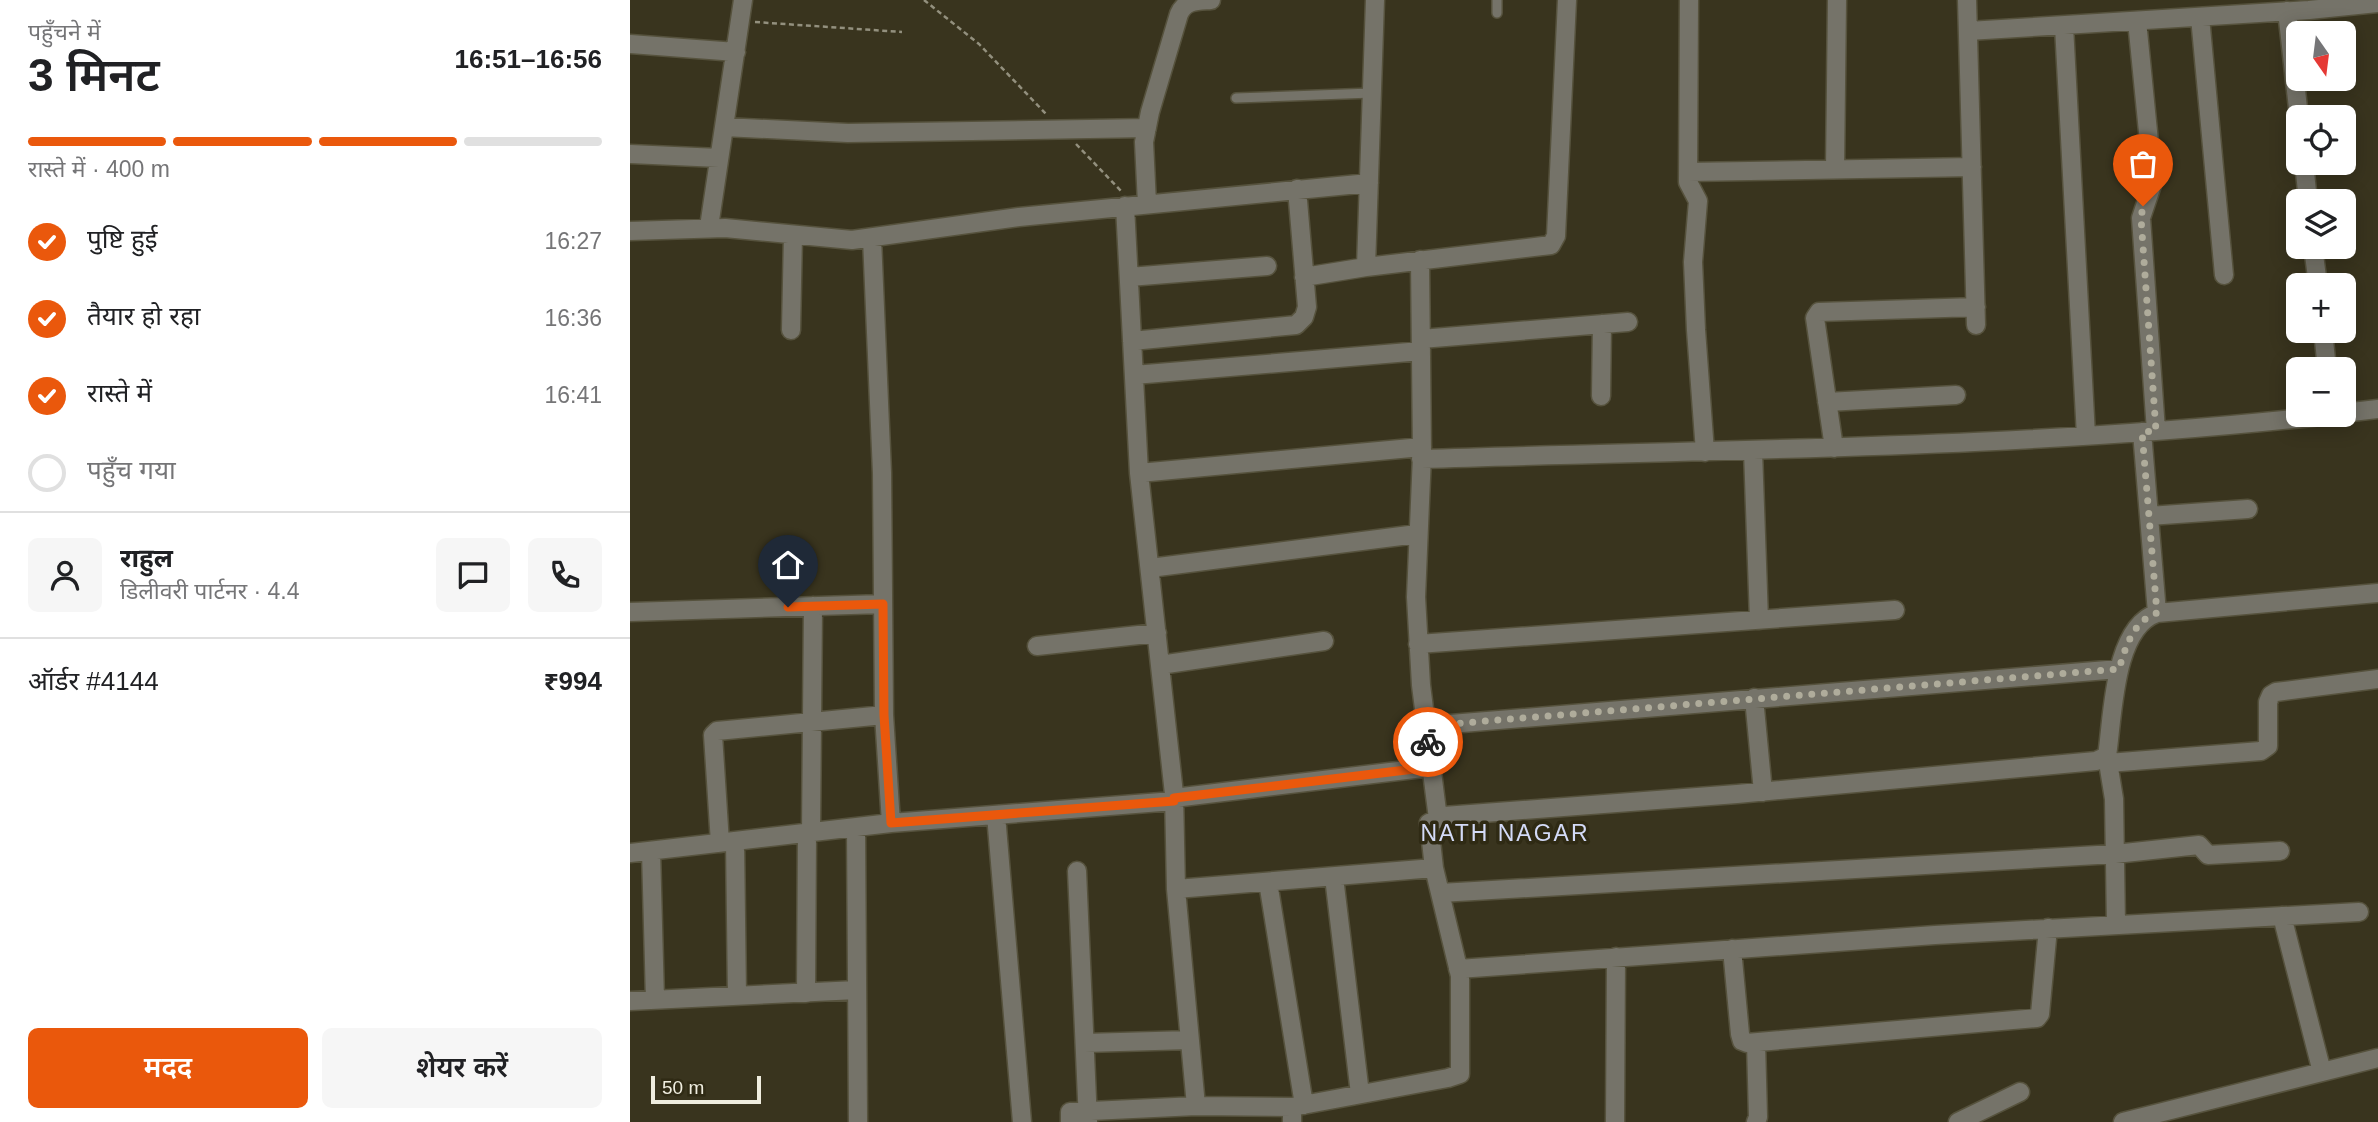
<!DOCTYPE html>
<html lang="hi">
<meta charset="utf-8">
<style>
:root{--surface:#fff;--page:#f6f6f6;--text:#202124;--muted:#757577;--line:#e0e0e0;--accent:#ea580c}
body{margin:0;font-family:Helvetica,"Noto Sans Devanagari",sans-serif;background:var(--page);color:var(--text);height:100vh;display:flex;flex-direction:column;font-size:26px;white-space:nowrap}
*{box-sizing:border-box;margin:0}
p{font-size:23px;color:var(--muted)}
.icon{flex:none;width:38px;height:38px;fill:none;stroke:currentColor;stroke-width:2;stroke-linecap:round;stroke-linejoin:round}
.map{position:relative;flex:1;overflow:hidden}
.drawer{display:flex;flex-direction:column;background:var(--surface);width:630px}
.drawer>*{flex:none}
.needle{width:46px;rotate:166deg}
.buttons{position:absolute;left:1656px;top:21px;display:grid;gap:14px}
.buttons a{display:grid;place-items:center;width:70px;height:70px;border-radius:10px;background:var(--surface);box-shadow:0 4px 18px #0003;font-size:35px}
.scale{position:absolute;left:21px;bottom:18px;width:110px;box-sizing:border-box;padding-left:7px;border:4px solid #efeddf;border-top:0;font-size:19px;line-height:24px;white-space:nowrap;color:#efeddf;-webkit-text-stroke:5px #2f2a14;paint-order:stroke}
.pin{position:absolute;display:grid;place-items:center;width:60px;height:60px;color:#fff;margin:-72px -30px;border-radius:50% 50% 50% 0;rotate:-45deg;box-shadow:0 0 7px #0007}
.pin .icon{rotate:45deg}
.courier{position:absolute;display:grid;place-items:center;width:70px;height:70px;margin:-35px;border:5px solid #ea580c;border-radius:50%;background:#fff;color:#222;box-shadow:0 2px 9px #0007}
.overview em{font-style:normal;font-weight:600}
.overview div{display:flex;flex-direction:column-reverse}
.overview{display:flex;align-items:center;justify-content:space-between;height:119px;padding:0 28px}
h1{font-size:46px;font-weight:600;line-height:52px}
.bar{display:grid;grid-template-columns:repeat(4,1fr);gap:10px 7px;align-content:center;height:84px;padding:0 28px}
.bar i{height:9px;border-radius:5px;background:var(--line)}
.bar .on{background:var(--accent)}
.bar p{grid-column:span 4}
.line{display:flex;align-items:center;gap:18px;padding:0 28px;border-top:2px solid var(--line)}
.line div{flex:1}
.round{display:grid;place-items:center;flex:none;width:74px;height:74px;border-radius:10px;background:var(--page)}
ol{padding:0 28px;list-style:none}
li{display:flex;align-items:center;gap:21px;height:77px}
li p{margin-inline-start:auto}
li .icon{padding:7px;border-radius:50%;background:var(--accent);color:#fff;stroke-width:4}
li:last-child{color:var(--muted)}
li i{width:38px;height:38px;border:4px solid var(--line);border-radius:50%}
.action{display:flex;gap:14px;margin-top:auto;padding:14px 28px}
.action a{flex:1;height:80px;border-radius:10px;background:var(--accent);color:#fff;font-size:28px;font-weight:600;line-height:80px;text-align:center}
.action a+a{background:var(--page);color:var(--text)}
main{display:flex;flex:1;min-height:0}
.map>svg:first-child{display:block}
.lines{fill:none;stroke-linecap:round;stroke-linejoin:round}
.lane-casing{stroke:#56523d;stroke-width:12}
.street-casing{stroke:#56523d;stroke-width:21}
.path{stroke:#93907e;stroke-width:2.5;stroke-dasharray:5 3.5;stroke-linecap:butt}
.lane{stroke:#757369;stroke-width:9}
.street{stroke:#757369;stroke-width:18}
.done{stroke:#afac9b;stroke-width:7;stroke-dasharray:0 12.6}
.route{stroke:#ea580c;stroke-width:9}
.labels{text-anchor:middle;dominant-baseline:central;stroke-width:7;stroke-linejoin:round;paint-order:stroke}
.neighbourhood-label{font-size:23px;letter-spacing:2px;fill:#d3daf7;stroke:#2f2a14}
</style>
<main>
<section class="drawer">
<div class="overview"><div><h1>3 मिनट</h1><p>पहुँचने में</p></div><em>16:51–16:56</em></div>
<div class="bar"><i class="on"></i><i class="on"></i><i class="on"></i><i></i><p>रास्ते में · 400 m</p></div>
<ol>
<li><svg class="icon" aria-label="check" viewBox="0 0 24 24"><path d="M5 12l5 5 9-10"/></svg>पुष्टि हुई<p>16:27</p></li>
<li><svg class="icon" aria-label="check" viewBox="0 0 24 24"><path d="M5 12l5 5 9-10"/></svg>तैयार हो रहा<p>16:36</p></li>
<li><svg class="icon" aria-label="check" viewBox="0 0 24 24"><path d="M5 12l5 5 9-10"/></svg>रास्ते में<p>16:41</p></li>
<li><i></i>पहुँच गया</li>
</ol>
<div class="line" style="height:126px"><a class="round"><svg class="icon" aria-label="person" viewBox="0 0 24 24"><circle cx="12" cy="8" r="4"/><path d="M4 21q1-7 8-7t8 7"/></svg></a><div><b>राहुल</b><p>डिलीवरी पार्टनर · 4.4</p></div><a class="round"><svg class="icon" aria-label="chat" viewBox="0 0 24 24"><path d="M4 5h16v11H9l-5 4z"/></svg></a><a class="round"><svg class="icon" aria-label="phone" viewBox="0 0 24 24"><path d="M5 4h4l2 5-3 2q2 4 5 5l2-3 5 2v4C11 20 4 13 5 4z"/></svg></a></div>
<div class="line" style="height:91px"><div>ऑर्डर #4144</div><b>₹994</b></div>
<div class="action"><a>मदद</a><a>शेयर करें</a></div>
</section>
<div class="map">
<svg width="1748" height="1122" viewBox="0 0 1748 1122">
<rect width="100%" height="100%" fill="#39341e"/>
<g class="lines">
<!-- lane casing -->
<g class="lane-casing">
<path id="lane" d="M 867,0 L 867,13
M 606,98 L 742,93"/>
</g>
<!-- street casing -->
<g class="street-casing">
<path id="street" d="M 1059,0 L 1058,182 L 1068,201 L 1063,262 L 1066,330 L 1075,452
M 1337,0 L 1346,325
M 1657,11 L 1669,117
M 1570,17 L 1594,275
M 1507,21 L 1523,182 L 1511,218 L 1526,431
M 1434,26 L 1456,436
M 1338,31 L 1679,10 L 1748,3
M 0,44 L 106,52
M 94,127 L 218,133 L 517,128
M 0,154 L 89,158
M 1674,163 L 1678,201
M 1205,169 L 1207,0
M 1058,172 L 1342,167
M 517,204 L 514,142 L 520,112 L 549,14 C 555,0 567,1 581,0
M 495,206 L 509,473 L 544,794 L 546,889 L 566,1106
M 79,227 L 113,0
M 0,231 L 95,228 L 222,240 L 389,217 L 739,183
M 242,238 L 252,473 L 254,715 L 261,823
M 1683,247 L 1688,285
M 790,260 L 792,455 L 786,597 L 791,685 L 808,819
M 736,267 L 745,0
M 499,277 L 637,266
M 674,277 L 736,267 L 921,245 L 926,236 L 937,0
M 161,330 L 163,235
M 1693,331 L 1697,369
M 791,339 L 998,322
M 502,341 L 666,325 L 674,317 L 677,307 L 667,189
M 504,375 L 791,351
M 971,396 L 972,324
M 1197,402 L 1326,395
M 1713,413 L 1748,409
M 1512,432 L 1527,613
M 1204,448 L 1185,318 L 1189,312 L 1346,307
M 1123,451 L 1129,620
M 791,459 C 1094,449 1398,449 1700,415
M 509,473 L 792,447
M 1519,516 L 1618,509
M 520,568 L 787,534
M 0,612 L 253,604
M 788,644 L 1265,610
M 407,646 L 527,633
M 530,665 L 694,641
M 1124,698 L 1133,792
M 796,726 L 1489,669
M 1477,756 L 1484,799 L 1486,925
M 1478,763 L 1631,751 L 1638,746 L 1638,702 L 1641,695 L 1646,692 L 1748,679
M 544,798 L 801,767
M 366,815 L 392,1122
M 226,828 L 228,1122
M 181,833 L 183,606
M 105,841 L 107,996
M 90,843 L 83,735 L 87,731 L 254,715
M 21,851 L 25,1000
M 0,853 L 261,823 L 544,801
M 447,871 L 458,1122
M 704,877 L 730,1094
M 638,882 L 674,1105
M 546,889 L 804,868
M 810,893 L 1485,854 L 1569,845 L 1578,855 L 1650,851
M 1652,916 L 1692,1072
M 1102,949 L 1110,1034 L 1112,1041 L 1117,1043 L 1407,1018 L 1410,1014 L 1418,928
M 828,969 L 1305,935 L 1729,912
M 176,993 L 177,833
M 0,1001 L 227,990
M 455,1043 L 560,1040
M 662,1107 L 818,1078 L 830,1074 L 830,976 L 804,868 L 799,823 L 814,816 L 1107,794 L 1466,761 L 1477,756 C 1483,717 1483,628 1527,613 L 1748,593
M 440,1122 L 440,1112 L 566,1106 L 662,1107 L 662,1122
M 985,1122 L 986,957
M 1126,1122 L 1128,1117 L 1126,1043
M 1328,1122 L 1390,1092
M 1493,1122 L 1748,1058"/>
</g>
<!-- path -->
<path class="path" d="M 294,0 L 349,44 L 417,115
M 125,22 L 272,32
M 446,144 L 492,192"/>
<!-- lane -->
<use href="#lane" class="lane"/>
<!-- street -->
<use href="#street" class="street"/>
</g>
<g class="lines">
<!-- done -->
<path class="done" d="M 798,742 L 796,726 L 1489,669 C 1496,646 1503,621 1527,613 L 1512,432 L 1526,431 L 1511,218 L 1513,206"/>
<!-- route -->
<path class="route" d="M 158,607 L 253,604 L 254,715 L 261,823 L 544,801 L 544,798 L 801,767 L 798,742"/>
</g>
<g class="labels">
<!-- neighbourhood labels -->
<g class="neighbourhood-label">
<text x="875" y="833">NATH NAGAR</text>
</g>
</g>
</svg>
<div class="buttons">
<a><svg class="needle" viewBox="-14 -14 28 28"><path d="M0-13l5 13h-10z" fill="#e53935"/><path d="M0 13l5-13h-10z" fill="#757577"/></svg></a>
<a><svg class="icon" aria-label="locate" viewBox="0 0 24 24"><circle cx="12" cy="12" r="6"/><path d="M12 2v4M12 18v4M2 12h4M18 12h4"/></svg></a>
<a><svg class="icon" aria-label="layers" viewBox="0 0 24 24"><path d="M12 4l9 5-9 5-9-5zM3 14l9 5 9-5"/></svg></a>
<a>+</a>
<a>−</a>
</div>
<div class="scale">50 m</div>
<div class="pin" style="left:1513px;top:206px;background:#ea580c"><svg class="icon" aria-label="bag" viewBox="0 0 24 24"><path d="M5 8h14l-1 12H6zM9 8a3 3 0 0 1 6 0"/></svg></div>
<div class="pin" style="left:158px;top:607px;background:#1f2937"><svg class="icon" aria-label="home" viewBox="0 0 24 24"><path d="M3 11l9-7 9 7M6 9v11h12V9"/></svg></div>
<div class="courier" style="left:798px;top:742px"><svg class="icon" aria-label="bike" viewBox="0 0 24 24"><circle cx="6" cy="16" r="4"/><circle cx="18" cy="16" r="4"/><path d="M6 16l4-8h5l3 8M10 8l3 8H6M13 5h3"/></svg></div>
</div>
</main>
